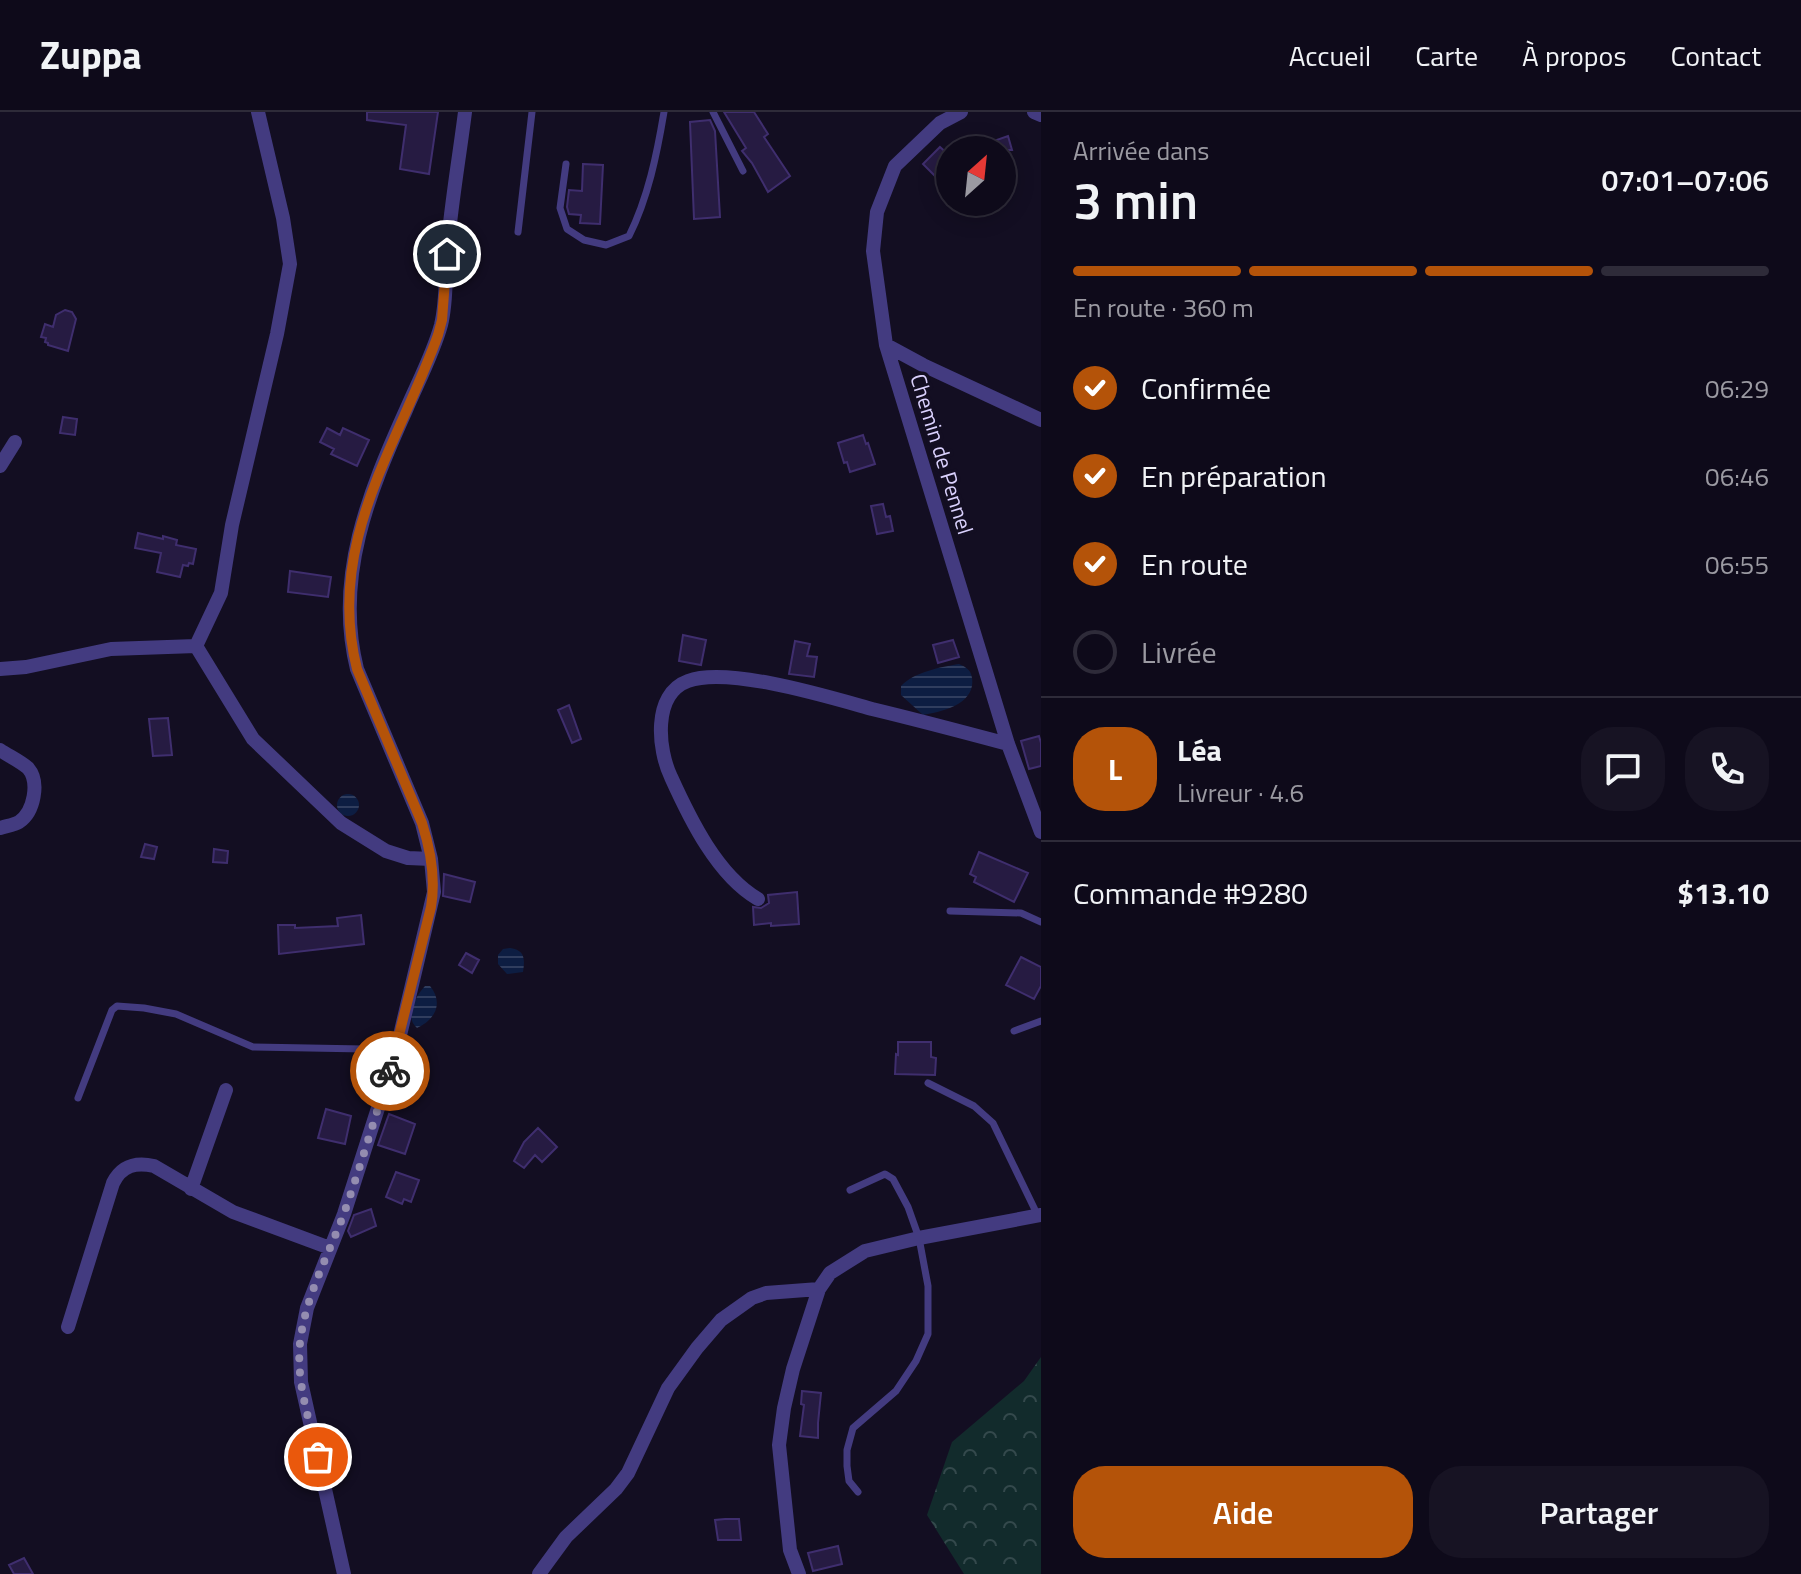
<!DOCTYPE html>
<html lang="fr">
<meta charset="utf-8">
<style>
:root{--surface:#0e0a1a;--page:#171323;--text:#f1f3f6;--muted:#9b9aa2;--line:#2e2b39;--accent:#b45309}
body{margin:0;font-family:"Titillium Web",sans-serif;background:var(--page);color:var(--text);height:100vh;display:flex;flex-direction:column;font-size:30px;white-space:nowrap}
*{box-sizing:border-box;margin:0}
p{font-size:26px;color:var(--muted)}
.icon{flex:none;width:44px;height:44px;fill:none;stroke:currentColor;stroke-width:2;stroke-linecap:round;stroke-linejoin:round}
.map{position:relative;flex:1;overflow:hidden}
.sheet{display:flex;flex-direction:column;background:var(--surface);width:760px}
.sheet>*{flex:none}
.needle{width:52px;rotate:27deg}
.fabs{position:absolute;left:936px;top:24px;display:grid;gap:16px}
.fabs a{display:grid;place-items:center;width:80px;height:80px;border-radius:50%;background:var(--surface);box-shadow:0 4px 20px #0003,0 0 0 2px var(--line);font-size:40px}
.pin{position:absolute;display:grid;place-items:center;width:68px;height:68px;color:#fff;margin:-34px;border:4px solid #fff;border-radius:50%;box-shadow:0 2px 8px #0007}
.courier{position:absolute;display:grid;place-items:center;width:80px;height:80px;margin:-40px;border:6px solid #b45309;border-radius:50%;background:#fff;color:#222;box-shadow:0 2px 10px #0007}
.summary em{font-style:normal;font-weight:600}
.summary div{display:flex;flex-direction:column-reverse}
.summary{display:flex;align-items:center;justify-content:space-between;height:136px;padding:0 32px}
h1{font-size:52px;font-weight:600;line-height:60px}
.bar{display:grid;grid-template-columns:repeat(4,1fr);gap:12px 8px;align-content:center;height:96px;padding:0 32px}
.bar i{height:10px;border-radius:6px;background:var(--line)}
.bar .on{background:var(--accent)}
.bar p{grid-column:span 4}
.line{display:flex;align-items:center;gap:20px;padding:0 32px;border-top:2px solid var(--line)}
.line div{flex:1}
.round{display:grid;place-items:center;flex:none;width:84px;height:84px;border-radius:32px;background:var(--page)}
ol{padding:0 32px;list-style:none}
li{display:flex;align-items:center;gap:24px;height:88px}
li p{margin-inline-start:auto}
li .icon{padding:8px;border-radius:50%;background:var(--accent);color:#fff;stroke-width:4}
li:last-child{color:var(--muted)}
li i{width:44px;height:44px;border:4px solid var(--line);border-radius:50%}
.cta{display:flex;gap:16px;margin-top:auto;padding:16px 32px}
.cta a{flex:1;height:92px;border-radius:32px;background:var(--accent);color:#fff;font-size:32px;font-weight:600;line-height:92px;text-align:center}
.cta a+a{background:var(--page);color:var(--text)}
header{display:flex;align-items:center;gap:48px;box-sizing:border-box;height:112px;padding:0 40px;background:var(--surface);border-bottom:2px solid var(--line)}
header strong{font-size:38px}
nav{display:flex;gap:44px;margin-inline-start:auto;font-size:28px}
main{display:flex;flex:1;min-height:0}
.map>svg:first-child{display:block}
.forest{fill:url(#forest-crowns)}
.water{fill:url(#water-rules)}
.building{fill:#261b42;stroke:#3f2e6e;stroke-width:2}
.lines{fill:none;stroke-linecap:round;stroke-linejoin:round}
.service{stroke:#433b80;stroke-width:7}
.minor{stroke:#433b80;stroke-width:14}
.done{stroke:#948db0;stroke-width:8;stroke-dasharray:0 14.4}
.route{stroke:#b45309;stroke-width:10}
.labels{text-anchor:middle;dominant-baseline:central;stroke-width:7;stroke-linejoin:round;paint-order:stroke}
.street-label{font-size:22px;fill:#dad1fd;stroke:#130e22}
</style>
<header>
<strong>Zuppa</strong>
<nav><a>Accueil</a><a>Carte</a><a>À propos</a><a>Contact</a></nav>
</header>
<main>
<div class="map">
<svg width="1041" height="1462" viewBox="0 0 1041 1462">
<defs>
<pattern id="forest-crowns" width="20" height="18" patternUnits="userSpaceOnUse" patternTransform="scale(2)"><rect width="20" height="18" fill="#122b2c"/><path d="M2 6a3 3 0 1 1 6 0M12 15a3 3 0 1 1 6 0" fill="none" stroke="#34494c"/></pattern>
<pattern id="water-rules" width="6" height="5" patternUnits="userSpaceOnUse" patternTransform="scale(2)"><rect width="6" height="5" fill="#0d1d42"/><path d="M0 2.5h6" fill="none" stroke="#303d5e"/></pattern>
</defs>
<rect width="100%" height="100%" fill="#130e22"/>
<!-- forest -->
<path class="forest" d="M 1041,1245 L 1041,1462 L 964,1462 L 927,1403 L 952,1330 L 1024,1269 Z"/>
<!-- water -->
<path class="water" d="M 959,552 C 966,555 971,558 972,566 C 976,592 942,600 923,603 L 901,583 L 901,574 C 914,560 941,555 959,552 Z
M337 693a11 11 0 1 1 22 0a11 11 0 1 1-22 0Z
M 510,836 C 525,838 525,847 523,860 L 507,862 L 498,852 L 498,843 L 503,837 Z
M 425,874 L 430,874 C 444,891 435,908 417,916 C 404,905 415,885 425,874 Z"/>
<!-- building -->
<path class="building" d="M 367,0 L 438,0 L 429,62 L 400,57 L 406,13 L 367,8 Z
M 724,0 L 754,0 L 768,22 L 764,25 L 790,64 L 768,80 L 752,51 L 742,39 L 746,36 Z
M 710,8 L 715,19 L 720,105 L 694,107 L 690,10 Z
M 1008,24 L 1012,38 L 974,38 L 974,36 Z
M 940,35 L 950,44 L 950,55 L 938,67 L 923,52 Z
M 583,52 L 603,53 L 600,112 L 580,111 L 581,103 L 569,102 L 567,95 L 569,78 L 582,79 Z
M 65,198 L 72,200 L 76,207 L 68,239 L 48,233 L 48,231 L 45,230 L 46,226 L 41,225 L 45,212 L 53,215 L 56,203 Z
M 63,305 L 77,307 L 75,323 L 60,321 Z
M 327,316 L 340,323 L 343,316 L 369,328 L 357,354 L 331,342 L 334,337 L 320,330 Z
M 863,323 L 866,332 L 868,331 L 875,352 L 850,360 L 847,350 L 844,351 L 838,331 Z
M 883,392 L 886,405 L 890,404 L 893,419 L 877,422 L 871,394 Z
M 138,421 L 163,427 L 163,424 L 177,428 L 176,433 L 196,437 L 193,452 L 189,451 L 188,454 L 183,453 L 180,465 L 157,460 L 161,441 L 135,436 Z
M 290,459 L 331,465 L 328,485 L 288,480 Z
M 683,523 L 706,528 L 701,553 L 679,549 Z
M 953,528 L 959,545 L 938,551 L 933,533 Z
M 795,529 L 810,532 L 807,544 L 817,545 L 814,565 L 789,562 Z
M 569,593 L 581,627 L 572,631 L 558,598 Z
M 168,606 L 172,643 L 153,644 L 149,607 Z
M 1039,624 L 1041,631 L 1041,654 L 1029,657 L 1021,629 Z
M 145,732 L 157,735 L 154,747 L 141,745 Z
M 214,737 L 228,739 L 227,751 L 213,750 Z
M 979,740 L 1028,761 L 1014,790 L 974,770 L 976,765 L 970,762 Z
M 444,762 L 475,770 L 470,790 L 443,784 Z
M 797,780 L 799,812 L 771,814 L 771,811 L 754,813 L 753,795 L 761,796 L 769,791 L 768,783 Z
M 361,803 L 364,832 L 279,842 L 278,813 L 295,813 L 295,816 L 338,814 L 337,806 Z
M 466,841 L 479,848 L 472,861 L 459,853 Z
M 1021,845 L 1041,855 L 1041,874 L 1034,887 L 1006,873 Z
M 898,930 L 931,930 L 931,945 L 936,946 L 935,963 L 895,962 L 896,942 L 898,943 Z
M 326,997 L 351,1004 L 345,1032 L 318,1026 Z
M 389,1002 L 415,1012 L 405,1042 L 378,1033 Z
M 538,1016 L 557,1035 L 542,1050 L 535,1043 L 524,1056 L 514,1049 L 524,1030 Z
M 396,1060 L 419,1068 L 411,1090 L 404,1087 L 402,1092 L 386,1085 Z
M 371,1097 L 376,1114 L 351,1125 L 348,1119 L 354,1103 Z
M 802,1279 L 821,1281 L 818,1311 L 818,1326 L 800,1324 L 804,1293 L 801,1292 Z
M 725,1407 L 739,1407 L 741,1428 L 718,1428 L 715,1408 Z
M 838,1434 L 842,1452 L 813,1459 L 808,1441 Z
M 24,1446 L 33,1462 L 14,1462 L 9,1453 Z"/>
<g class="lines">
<!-- service -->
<path class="service" d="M 713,0 L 743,59
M 566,52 L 560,96 L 567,117 L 584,128 L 606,133 L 629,124 C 648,86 657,42 664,0
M 518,120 L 532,0
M 950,799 L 1021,801 L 1041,810
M 1014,919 L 1041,909
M 928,971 L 974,994 L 993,1011 L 1038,1104
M 78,986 L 112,898 L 117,894 L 144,896 L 176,902 L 253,935 L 364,937 L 395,940
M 850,1078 L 885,1062 L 893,1067 L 908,1095 L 919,1126 L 928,1174 L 928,1222 L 916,1249 L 896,1279 L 853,1316 L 847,1338 L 847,1354 L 849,1369 L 858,1380"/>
<!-- minor -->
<path class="minor" d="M 961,0 L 940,11 L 895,54 L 877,100 L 873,139 L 886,233 L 1008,632 L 1041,720
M 1034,0 L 1041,3
M 886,233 L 923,253 L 1041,308
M 0,354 L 15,330
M 196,534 L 221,481 L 232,413 L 277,222 L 290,152 L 283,106 L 258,0
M 196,534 L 253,627 L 341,711 L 386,739 L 408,746 L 431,747
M 0,557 L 26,555 L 111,537 L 196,534
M 0,638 C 9,644 20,649 28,656 C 40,670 34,700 19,710 C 14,713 6,714 0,716
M 758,787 C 717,763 690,707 671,665 C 658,638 652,582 688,569 C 728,554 829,585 872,597 C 918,608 963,620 1008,632
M 191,1077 L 226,978
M 68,1215 L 113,1071 C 122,1053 136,1050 154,1054 L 233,1100 L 330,1136
M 344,1462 L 301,1270 L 300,1232 L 307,1196 L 344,1102 L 396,940 L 434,780 L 431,747 L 422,711 L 357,557 C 334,465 369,380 406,298 C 418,270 433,242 441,213 C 447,189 445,164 447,140 C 451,93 459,47 465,0
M 539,1462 L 566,1425 L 616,1377 L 628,1361 L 668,1276 L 697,1236 L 721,1208 L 752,1186 L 766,1181 L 819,1177
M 799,1462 L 790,1438 L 779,1333 L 784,1296 L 793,1257 L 819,1177 L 830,1161 L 865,1139 L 919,1126 L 1041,1103"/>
</g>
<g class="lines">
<!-- done -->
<path class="done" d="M 318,1345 C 309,1308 296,1269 300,1231 C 305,1186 327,1146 343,1104 C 360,1057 374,1007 390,959"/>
<!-- route -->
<path class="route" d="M 390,959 L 431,795 C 436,766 431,739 422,711 L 357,557 C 325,431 398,334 438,223 L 442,208 L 447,142"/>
</g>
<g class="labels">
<!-- street labels -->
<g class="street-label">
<text transform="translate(942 342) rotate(73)">Chemin de Pennel</text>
</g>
</g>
</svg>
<div class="fabs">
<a><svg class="needle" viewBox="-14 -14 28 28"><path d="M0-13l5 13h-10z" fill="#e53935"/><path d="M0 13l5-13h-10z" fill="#9b9aa2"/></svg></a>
</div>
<div class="pin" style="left:318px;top:1345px;background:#ea580c"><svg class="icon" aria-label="bag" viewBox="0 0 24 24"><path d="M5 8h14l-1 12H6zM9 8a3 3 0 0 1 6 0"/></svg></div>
<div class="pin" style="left:447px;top:142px;background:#1f2937"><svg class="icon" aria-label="home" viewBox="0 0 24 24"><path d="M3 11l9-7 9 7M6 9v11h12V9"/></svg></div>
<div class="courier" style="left:390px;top:959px"><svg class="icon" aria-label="bike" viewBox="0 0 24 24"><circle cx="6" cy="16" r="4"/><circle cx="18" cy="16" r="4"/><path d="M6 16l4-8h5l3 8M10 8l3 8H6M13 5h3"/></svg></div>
</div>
<section class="sheet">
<div class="summary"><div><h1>3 min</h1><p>Arrivée dans</p></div><em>07:01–07:06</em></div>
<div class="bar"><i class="on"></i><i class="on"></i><i class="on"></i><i></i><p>En route · 360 m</p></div>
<ol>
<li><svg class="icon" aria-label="check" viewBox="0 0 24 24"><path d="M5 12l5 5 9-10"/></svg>Confirmée<p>06:29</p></li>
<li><svg class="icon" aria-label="check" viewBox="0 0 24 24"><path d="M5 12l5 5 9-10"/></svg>En préparation<p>06:46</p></li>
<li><svg class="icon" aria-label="check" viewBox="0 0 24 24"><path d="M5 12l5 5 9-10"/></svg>En route<p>06:55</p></li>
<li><i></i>Livrée</li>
</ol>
<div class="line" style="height:144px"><b class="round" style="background:var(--accent);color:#fff">L</b><div><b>Léa</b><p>Livreur · 4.6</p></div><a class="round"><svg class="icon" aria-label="chat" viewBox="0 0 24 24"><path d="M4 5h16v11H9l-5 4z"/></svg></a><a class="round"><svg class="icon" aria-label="phone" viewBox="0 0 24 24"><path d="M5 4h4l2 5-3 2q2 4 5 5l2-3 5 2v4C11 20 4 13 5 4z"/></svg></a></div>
<div class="line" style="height:104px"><div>Commande #9280</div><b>$13.10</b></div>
<div class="cta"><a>Aide</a><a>Partager</a></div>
</section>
</main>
